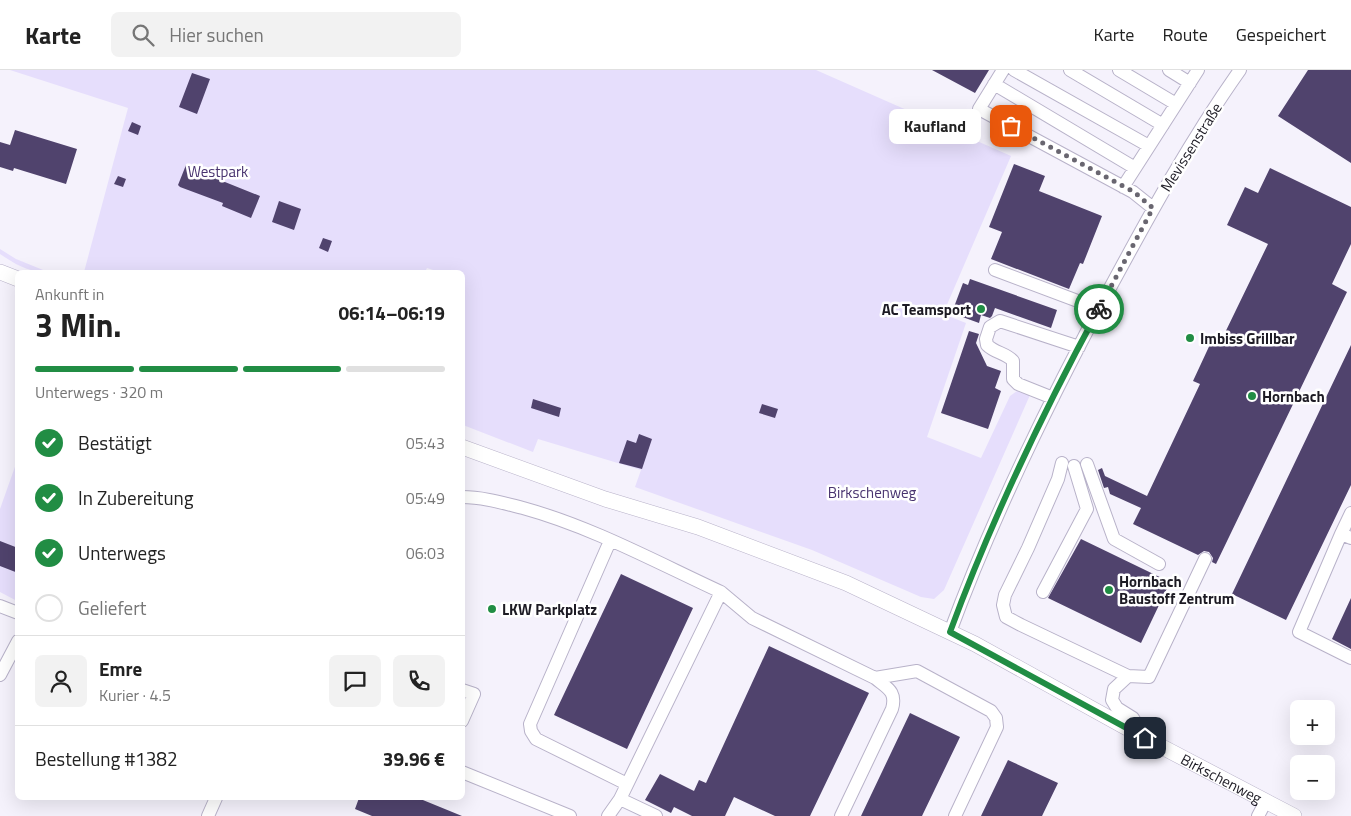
<!DOCTYPE html>
<html lang="de">
<meta charset="utf-8">
<style>
:root{--surface:#fff;--page:#f2f2f2;--text:#222;--muted:#767676;--line:#e0e0e0;--accent:#218d44}
body{margin:0;font-family:"Titillium Web",sans-serif;background:var(--page);color:var(--text);height:100vh;display:flex;flex-direction:column;font-size:19px;white-space:nowrap}
*{box-sizing:border-box;margin:0}
p{font-size:16px;color:var(--muted)}
.icon{flex:none;width:28px;height:28px;fill:none;stroke:currentColor;stroke-width:2;stroke-linecap:round;stroke-linejoin:round}
.map{position:relative;flex:1;overflow:hidden}
.side{position:absolute;left:15px;top:200px;width:450px;height:530px;display:flex;flex-direction:column;background:var(--surface);border-radius:8px;box-shadow:0 5px 20px #0002}
.side>*{flex:none}
.controls{position:absolute;left:1290px;top:630px;display:grid;gap:10px}
.controls a{display:grid;place-items:center;width:45px;height:45px;border-radius:8px;background:var(--surface);box-shadow:0 5px 20px #0002;font-size:25px}
.pin{position:absolute;display:grid;place-items:center;width:42px;height:42px;color:#fff;margin:-21px;border-radius:10px;box-shadow:0 2px 8px #0006}
.courier{position:absolute;display:grid;place-items:center;width:50px;height:50px;margin:-25px;border:4px solid #218d44;border-radius:50%;background:#fff;color:#222;box-shadow:0 1px 6px #0007}
.bubble{position:absolute;height:35px;border-radius:8px;background:var(--surface);box-shadow:0 5px 20px #0002;font-size:16px;font-weight:700;line-height:35px;text-align:center}
.headline em{font-style:normal;font-weight:700}
.headline div{display:flex;flex-direction:column-reverse}
.headline{display:flex;align-items:center;justify-content:space-between;height:85px;padding:0 20px}
h1{font-size:32px;font-weight:700;line-height:38px}
.bar{display:grid;grid-template-columns:repeat(4,1fr);gap:8px 5px;align-content:center;height:60px;padding:0 20px}
.bar i{height:6px;border-radius:4px;background:var(--line)}
.bar .on{background:var(--accent)}
.bar p{grid-column:span 4}
.line{display:flex;align-items:center;gap:12px;padding:0 20px;border-top:1px solid var(--line)}
.line div{flex:1}
.round{display:grid;place-items:center;flex:none;width:52px;height:52px;border-radius:8px;background:var(--page)}
ol{padding:0 20px;list-style:none}
li{display:flex;align-items:center;gap:15px;height:55px}
li p{margin-inline-start:auto}
li .icon{padding:5px;border-radius:50%;background:var(--accent);color:#fff;stroke-width:4}
li:last-child{color:var(--muted)}
li i{width:28px;height:28px;border:2px solid var(--line);border-radius:50%}
header{display:flex;align-items:center;gap:30px;box-sizing:border-box;height:70px;padding:0 25px;background:var(--surface);border-bottom:1px solid var(--line)}
header strong{font-size:24px}
nav{display:flex;gap:28px;margin-inline-start:auto;font-size:18px}
.search{width:350px;height:45px;background:var(--page);display:flex;align-items:center;gap:12px;box-sizing:border-box;padding:0 18px;border-radius:8px;color:var(--muted);font-size:19px}
.map>svg:first-child{display:block}
.green{fill:#e6defc}
.building{fill:#50436d}
.lines{fill:none;stroke-linecap:round;stroke-linejoin:round}
.minor-casing{stroke:#b8b2c9;stroke-width:14}
.major-casing{stroke:#b8b2c9;stroke-width:16}
.minor{stroke:#fff;stroke-width:12}
.major{stroke:#fff;stroke-width:15}
.done{stroke:#696670;stroke-width:5;stroke-dasharray:0 9}
.route{stroke:#218d44;stroke-width:6}
.poi-dot{fill:#218d44;stroke:#fff;stroke-width:2}
.labels{text-anchor:middle;dominant-baseline:central;stroke-width:5;stroke-linejoin:round;paint-order:stroke}
.street-label{font-size:15px;fill:#1d1b24;stroke:#fff}
.park-label{font-size:15px;fill:#48336f;stroke:#fff}
.poi-label{font-size:15px;font-weight:bold;fill:#1d1b24;stroke:#fff;text-anchor:start}
</style>
<header>
<strong>Karte</strong>
<div class="search"><svg class="icon" aria-label="search" viewBox="0 0 24 24"><circle cx="10" cy="10" r="6"/><path d="M15 15l6 6"/></svg>Hier suchen</div>
<nav><a>Karte</a><a>Route</a><a>Gespeichert</a></nav>
</header>
<div class="map">
<svg width="1351" height="746" viewBox="0 0 1351 746">
<rect width="100%" height="100%" fill="#f5f2fc"/>
<!-- green -->
<path class="green" d="M 10,0 L 816,0 L 1011,86 L 943,244 L 966,253 L 927,367 L 981,388 L 1010,326 L 1017,321 L 1030,325 L 944,520 L 934,529 L 921,527 L 812,480 L 635,417 L 641,400 L 538,369 L 533,382 L 463,355 L 462,202 L 439,202 L 427,198 L 425,202 L 84,202 L 128,38 Z
M 0,179 L 16,189 L 48,202 C 29,203 15,194 0,184 Z
M 17,391 L 17,531 L 0,522 L 0,439 Z"/>
<!-- building -->
<path class="building" d="M 932,0 L 989,0 L 975,23 Z
M 1308,0 L 1351,0 L 1351,93 L 1278,46 Z
M 192,3 L 210,9 L 197,44 L 179,37 Z
M 132,52 L 141,56 L 138,65 L 128,61 Z
M 15,60 L 77,79 L 66,114 L 14,98 L 13,101 L 0,97 L 0,72 L 10,75 Z
M 1014,94 L 1045,106 L 1039,121 L 1102,146 L 1083,194 L 1080,193 L 1069,219 L 991,189 L 1002,162 L 989,157 Z
M 186,95 L 216,106 L 215,108 L 260,126 L 251,148 L 222,136 L 223,133 L 180,117 L 178,115 Z
M 1270,98 L 1351,137 L 1351,174 L 1332,214 L 1347,222 L 1216,494 L 1212,492 L 1213,488 L 1209,482 L 1204,481 L 1198,485 L 1133,454 L 1141,438 L 1110,424 L 1108,417 L 1104,418 L 1098,400 L 1102,398 L 1105,406 L 1147,426 L 1200,314 L 1193,311 L 1213,268 L 1220,273 L 1268,174 L 1227,155 L 1245,117 L 1258,123 Z
M 118,106 L 126,109 L 123,117 L 114,114 Z
M 279,131 L 301,139 L 294,160 L 272,152 Z
M 323,168 L 332,171 L 328,182 L 319,178 Z
M 970,209 L 1057,240 L 1051,258 L 995,238 L 992,246 L 990,248 L 981,245 L 979,253 L 957,245 L 959,239 L 954,237 L 963,213 L 968,215 Z
M 969,261 L 979,264 L 976,273 L 987,296 L 1001,301 L 995,318 L 1001,321 L 988,359 L 941,343 Z
M 1351,275 L 1351,415 L 1286,550 L 1232,524 Z
M 533,329 L 561,338 L 559,347 L 531,338 Z
M 762,334 L 778,339 L 775,348 L 759,343 Z
M 639,364 L 652,369 L 642,399 L 619,393 L 627,370 L 636,373 Z
M 1081,469 L 1170,512 L 1141,573 L 1048,528 Z
M 0,471 L 18,478 L 18,503 L 0,496 Z
M 621,504 L 693,538 L 627,679 L 554,645 Z
M 1351,528 L 1351,579 L 1332,569 Z
M 769,576 L 869,623 L 810,746 L 775,746 L 734,727 L 725,746 L 692,746 L 674,737 L 671,743 L 645,730 L 660,704 L 694,721 L 699,710 L 706,713 Z
M 910,643 L 960,667 L 922,746 L 861,746 Z
M 1008,690 L 1058,713 L 1042,746 L 981,746 Z
M 359,728 L 418,728 L 462,746 L 372,746 L 355,739 Z"/>
<g class="lines">
<!-- minor casing -->
<g class="minor-casing">
<path id="minor" d="M 1003,0 L 979,39 L 1133,122 L 1153,138
M 1014,0 L 1149,76
M 1070,0 L 1163,55
M 1119,0 L 1176,34
M 1169,0 L 1190,13
M 994,14 L 1135,98
M 1123,117 L 1198,0
M 995,200 L 1099,239
M 1053,328 L 1018,314 L 1013,309 L 1013,291 C 1006,283 995,283 987,275 L 986,269 L 990,257 L 1000,251 L 1079,277
M 1062,393 L 1058,409 L 1028,478 L 1005,525 L 1003,535 L 1006,547 L 1021,555 L 1128,606 L 1149,607 L 1205,489
M 1087,394 L 1114,469 L 1159,494
M 462,427 C 483,427 503,433 523,438 C 592,457 656,492 721,522 L 620,729 L 608,746
M 1351,443 L 1341,464 L 1351,468
M 1341,464 L 1299,562 L 1351,588
M 610,471 L 530,654 L 531,661 L 536,669 L 627,714
M 721,522 L 752,548 L 875,608 C 887,618 897,621 892,639 L 841,746
M 1043,522 L 1087,439 L 1074,396
M 0,536 L 18,543
M 950,562 C 994,443 1050,329 1110,218 C 1150,144 1191,69 1240,0
M 0,605 L 18,571
M 1128,606 L 1114,619 L 1112,630 L 1117,638 L 1133,648 L 1145,668
M 875,608 L 917,601 L 991,641 L 996,648 L 997,657 L 955,746
M 462,620 L 474,624 L 462,651
M 462,702 L 570,746
M 620,729 L 656,746
M 208,746 L 216,728
M 1258,746 L 1266,731"/>
</g>
<!-- major casing -->
<g class="major-casing">
<g id="major">
<path d="M 0,202 L 18,209"/>
<path id="s1" d="M 462,377 L 605,429 L 698,457 L 846,513 L 975,574 L 1145,668 L 1294,746"/>
</g>
</g>
<!-- minor -->
<use href="#minor" class="minor"/>
<!-- major -->
<use href="#major" class="major"/>
</g>
<g class="lines">
<!-- done -->
<path class="done" d="M 1011,56 L 1134,122 L 1153,138 L 1099,239"/>
<!-- route -->
<path class="route" d="M 1099,239 C 1043,342 991,451 950,562 L 1145,668"/>
</g>
<!-- markers -->
<g class="poi-dot">
<circle cx="981" cy="239" r="5"/>
<circle cx="1190" cy="268" r="5"/>
<circle cx="1252" cy="326" r="5"/>
<circle cx="1109" cy="520" r="5"/>
<circle cx="492" cy="539" r="5"/>
</g>
<g class="labels">
<!-- street labels -->
<g class="street-label">
<text transform="translate(1191 77) rotate(-58)">Mevissenstraße</text>
<text stroke="none"><textPath href="#s1" startOffset="831">Birkschenweg</textPath></text>
</g>
<!-- park labels -->
<g class="park-label">
<text x="218" y="101">Westpark</text>
<text x="872" y="422">Birkschenweg</text>
</g>
<!-- poi labels -->
<g class="poi-label">
<text x="971" y="239" text-anchor="end">AC Teamsport</text>
<text x="1200" y="268">Imbiss Grillbar</text>
<text x="1262" y="326">Hornbach</text>
<text x="1119" y="511">Hornbach<tspan x="1119" dy="17">Baustoff Zentrum</tspan></text>
<text x="502" y="539">LKW Parkplatz</text>
</g>
</g>
</svg>
<div class="controls">
<a>+</a>
<a>−</a>
</div>
<div class="pin" style="left:1011px;top:56px;background:#ea580c"><svg class="icon" aria-label="bag" viewBox="0 0 24 24"><path d="M5 8h14l-1 12H6zM9 8a3 3 0 0 1 6 0"/></svg></div>
<div class="pin" style="left:1145px;top:668px;background:#1f2937"><svg class="icon" aria-label="home" viewBox="0 0 24 24"><path d="M3 11l9-7 9 7M6 9v11h12V9"/></svg></div>
<div class="courier" style="left:1099px;top:239px"><svg class="icon" aria-label="bike" viewBox="0 0 24 24"><circle cx="6" cy="16" r="4"/><circle cx="18" cy="16" r="4"/><path d="M6 16l4-8h5l3 8M10 8l3 8H6M13 5h3"/></svg></div>
<div class="bubble" style="left:889px;top:39px;width:92px">Kaufland</div>
<section class="side">
<div class="headline"><div><h1>3 Min.</h1><p>Ankunft in</p></div><em>06:14–06:19</em></div>
<div class="bar"><i class="on"></i><i class="on"></i><i class="on"></i><i></i><p>Unterwegs · 320 m</p></div>
<ol>
<li><svg class="icon" aria-label="check" viewBox="0 0 24 24"><path d="M5 12l5 5 9-10"/></svg>Bestätigt<p>05:43</p></li>
<li><svg class="icon" aria-label="check" viewBox="0 0 24 24"><path d="M5 12l5 5 9-10"/></svg>In Zubereitung<p>05:49</p></li>
<li><svg class="icon" aria-label="check" viewBox="0 0 24 24"><path d="M5 12l5 5 9-10"/></svg>Unterwegs<p>06:03</p></li>
<li><i></i>Geliefert</li>
</ol>
<div class="line" style="height:90px"><a class="round"><svg class="icon" aria-label="person" viewBox="0 0 24 24"><circle cx="12" cy="8" r="4"/><path d="M4 21q1-7 8-7t8 7"/></svg></a><div><b>Emre</b><p>Kurier · 4.5</p></div><a class="round"><svg class="icon" aria-label="chat" viewBox="0 0 24 24"><path d="M4 5h16v11H9l-5 4z"/></svg></a><a class="round"><svg class="icon" aria-label="phone" viewBox="0 0 24 24"><path d="M5 4h4l2 5-3 2q2 4 5 5l2-3 5 2v4C11 20 4 13 5 4z"/></svg></a></div>
<div class="line" style="height:65px"><div>Bestellung #1382</div><b>39.96 €</b></div>
</section>
</div>
